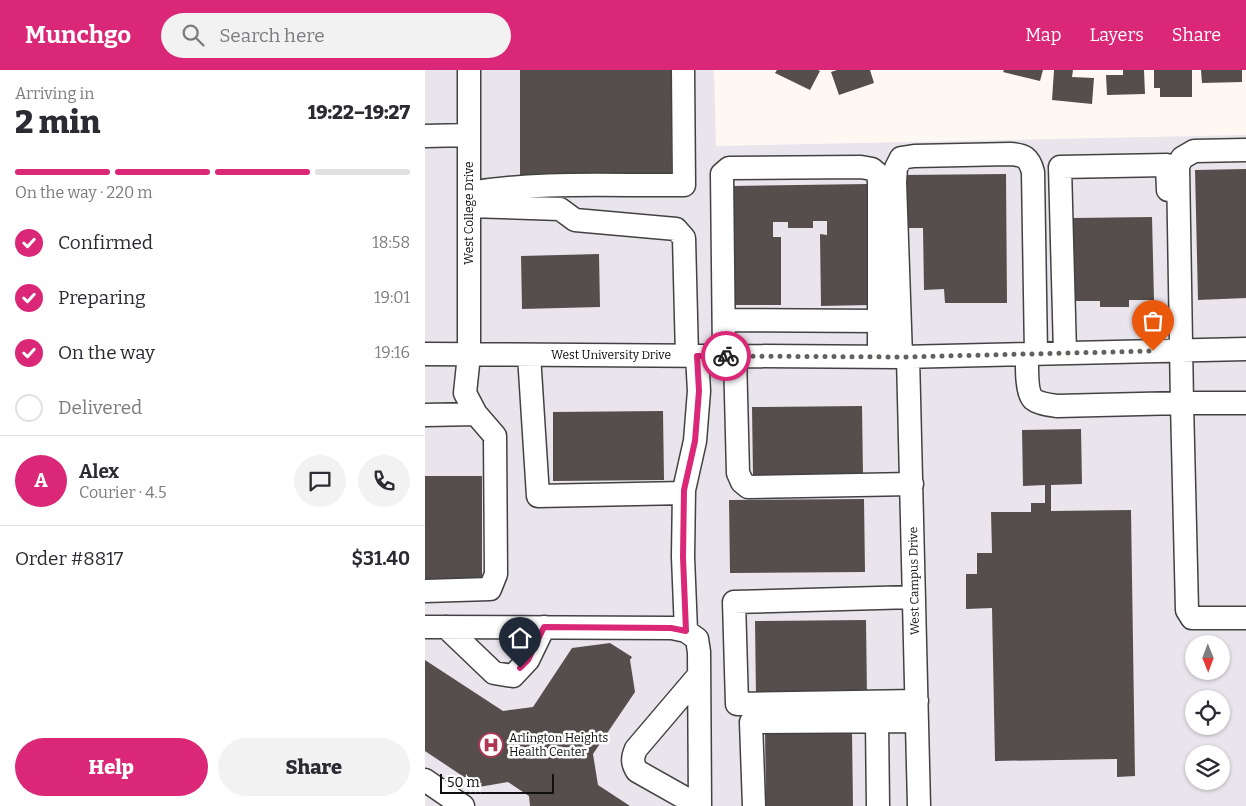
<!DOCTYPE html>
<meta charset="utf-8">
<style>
:root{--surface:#fff;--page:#f2f2f3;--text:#2b2b33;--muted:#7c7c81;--line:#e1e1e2;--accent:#db2777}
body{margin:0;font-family:Bitter,serif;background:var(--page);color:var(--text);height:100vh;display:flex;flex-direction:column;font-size:19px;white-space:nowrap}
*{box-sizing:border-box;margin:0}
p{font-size:16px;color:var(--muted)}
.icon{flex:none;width:28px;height:28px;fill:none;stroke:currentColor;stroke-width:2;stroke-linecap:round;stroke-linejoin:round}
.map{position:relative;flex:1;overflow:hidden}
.panel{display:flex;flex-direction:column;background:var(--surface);width:425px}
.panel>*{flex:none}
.needle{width:32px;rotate:179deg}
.tools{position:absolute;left:760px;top:565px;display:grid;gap:10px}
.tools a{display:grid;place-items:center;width:45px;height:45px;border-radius:50%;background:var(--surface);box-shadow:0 1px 4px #0004;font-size:25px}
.scale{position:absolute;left:15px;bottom:12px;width:114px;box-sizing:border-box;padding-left:5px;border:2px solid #0f0f0f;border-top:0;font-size:14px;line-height:18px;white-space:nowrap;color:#0f0f0f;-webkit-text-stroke:4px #fff;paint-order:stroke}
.pin{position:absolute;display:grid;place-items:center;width:42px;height:42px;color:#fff;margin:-51px -21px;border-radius:50% 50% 50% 0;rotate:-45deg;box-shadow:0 0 5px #0007}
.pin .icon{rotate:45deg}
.courier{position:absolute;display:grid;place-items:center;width:50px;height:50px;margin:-25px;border:4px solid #db2777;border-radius:50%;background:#fff;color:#222;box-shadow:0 1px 6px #0007}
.headline em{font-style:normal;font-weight:800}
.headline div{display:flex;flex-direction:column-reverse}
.headline{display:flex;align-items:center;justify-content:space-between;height:85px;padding:0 15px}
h1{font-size:32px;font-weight:800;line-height:38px}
.bar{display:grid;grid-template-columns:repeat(4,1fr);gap:8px 5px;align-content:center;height:60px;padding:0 15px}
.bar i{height:6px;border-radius:4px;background:var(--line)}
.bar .on{background:var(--accent)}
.bar p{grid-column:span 4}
.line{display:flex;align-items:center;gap:12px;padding:0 15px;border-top:1px solid var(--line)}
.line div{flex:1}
.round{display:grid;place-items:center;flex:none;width:52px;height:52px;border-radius:26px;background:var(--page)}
ol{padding:0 15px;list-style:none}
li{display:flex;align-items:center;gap:15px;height:55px}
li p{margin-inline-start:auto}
li .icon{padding:5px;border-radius:50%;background:var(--accent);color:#fff;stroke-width:4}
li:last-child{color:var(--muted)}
li i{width:28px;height:28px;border:2px solid var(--line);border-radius:50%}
.action{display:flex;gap:10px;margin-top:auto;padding:10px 15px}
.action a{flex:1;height:58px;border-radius:30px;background:var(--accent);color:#fff;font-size:20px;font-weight:800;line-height:58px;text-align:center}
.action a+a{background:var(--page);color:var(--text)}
header{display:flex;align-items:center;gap:30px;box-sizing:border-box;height:70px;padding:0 25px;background:var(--accent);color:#fff}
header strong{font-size:24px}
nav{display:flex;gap:28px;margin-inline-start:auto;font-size:18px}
.search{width:350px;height:45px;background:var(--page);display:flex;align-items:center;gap:12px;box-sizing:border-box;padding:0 18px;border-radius:28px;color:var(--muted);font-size:19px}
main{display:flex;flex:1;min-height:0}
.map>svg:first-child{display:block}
.industrial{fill:#eae4ec;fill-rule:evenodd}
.building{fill:#564e4c}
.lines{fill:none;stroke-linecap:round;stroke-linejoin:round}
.minor-casing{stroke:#424242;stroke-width:25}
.minor{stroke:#fff;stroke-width:22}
.done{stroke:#62615e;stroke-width:5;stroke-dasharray:0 9}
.route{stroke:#db2777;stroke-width:6}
.labels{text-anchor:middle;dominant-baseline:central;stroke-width:5;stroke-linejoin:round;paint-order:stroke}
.street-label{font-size:12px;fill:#0f0f0f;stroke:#fff}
.poi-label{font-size:12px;fill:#0f0f0f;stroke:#fff;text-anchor:start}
</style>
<header>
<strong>Munchgo</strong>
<div class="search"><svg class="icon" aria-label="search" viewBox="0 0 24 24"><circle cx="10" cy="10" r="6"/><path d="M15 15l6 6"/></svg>Search here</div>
<nav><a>Map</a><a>Layers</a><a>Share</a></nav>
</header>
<main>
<section class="panel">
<div class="headline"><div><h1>2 min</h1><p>Arriving in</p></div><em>19:22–19:27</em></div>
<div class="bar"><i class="on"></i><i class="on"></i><i class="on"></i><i></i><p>On the way · 220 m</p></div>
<ol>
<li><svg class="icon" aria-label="check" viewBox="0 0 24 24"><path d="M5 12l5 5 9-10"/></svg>Confirmed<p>18:58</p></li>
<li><svg class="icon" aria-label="check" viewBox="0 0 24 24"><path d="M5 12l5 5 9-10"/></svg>Preparing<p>19:01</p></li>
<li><svg class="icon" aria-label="check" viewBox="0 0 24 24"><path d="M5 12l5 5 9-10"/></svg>On the way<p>19:16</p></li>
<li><i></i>Delivered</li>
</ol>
<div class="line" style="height:90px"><b class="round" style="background:var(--accent);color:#fff">A</b><div><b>Alex</b><p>Courier · 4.5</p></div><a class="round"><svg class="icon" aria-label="chat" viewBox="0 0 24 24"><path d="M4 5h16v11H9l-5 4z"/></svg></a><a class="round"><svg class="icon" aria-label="phone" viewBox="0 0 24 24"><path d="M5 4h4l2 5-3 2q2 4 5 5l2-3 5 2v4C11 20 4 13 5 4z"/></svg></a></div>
<div class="line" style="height:65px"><div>Order #8817</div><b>$31.40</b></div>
<div class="action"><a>Help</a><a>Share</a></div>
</section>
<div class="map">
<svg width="821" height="736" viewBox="0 0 821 736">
<rect width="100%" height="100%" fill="#fdf9f2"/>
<!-- industrial -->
<path class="industrial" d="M 0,0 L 289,0 L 291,76 L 821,65 L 821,736 L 0,736 ZM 769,574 L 796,574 L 796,601 L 769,601 ZM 769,629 L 796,629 L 796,656 L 769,656 ZM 769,684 L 796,684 L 796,711 L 769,711 Z"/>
<!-- building -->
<path class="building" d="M 95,0 L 246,0 L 247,109 L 95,111 Z
M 352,0 L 393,0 L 395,1 L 385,20 L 350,3 Z
M 412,0 L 445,0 L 449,13 L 414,25 L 406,2 Z
M 579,0 L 618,0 L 615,11 L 578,2 Z
M 629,0 L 648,0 L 647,7 L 669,8 L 667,34 L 627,30 Z
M 698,0 L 719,0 L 720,24 L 682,25 L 681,5 L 698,5 Z
M 729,0 L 767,0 L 767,27 L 735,27 L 735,18 L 729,18 Z
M 776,0 L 817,0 L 817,12 L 777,13 Z
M 821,99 L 821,228 L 773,230 L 770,100 Z
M 581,104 L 582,233 L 520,233 L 519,219 L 499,220 L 498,158 L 477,158 L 477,105 Z
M 443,114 L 444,235 L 396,236 L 395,164 L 402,165 L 402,151 L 388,151 L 388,158 L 363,158 L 363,152 L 348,152 L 348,167 L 356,167 L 356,235 L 309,235 L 308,116 Z
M 727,147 L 729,230 L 704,230 L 704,237 L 675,237 L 675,231 L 650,231 L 648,148 Z
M 174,184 L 175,237 L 97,239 L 96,186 Z
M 437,336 L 438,405 L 328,405 L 327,337 Z
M 238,341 L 239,410 L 128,411 L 128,342 Z
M 656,359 L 657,414 L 626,415 L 626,441 L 706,440 L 710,706 L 692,707 L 692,689 L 570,691 L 567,538 L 541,539 L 541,504 L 552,504 L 552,483 L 567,483 L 566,442 L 606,442 L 606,433 L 620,433 L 620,415 L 598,416 L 597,360 Z
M 0,406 L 57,406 L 57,512 L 0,513 Z
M 439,429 L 440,502 L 305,503 L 304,430 Z
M 441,550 L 442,626 L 331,627 L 330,551 Z
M 185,573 L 207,587 L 205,590 L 210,622 L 168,684 L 173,715 L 205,736 L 105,736 L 104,726 L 83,712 L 54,717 L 0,681 L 0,590 L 78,641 L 108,637 L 147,578 Z
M 340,661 L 427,661 L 428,736 L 341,736 Z"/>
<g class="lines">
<!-- minor casing -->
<g class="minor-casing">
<path id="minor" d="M 0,66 L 44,65
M 44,123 C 115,111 188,116 259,115 L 258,0
M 44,136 L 135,139 L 150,150 L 251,159 L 259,168 L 262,286
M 299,250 L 455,251
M 640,283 L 635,97 L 742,95 L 743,120
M 0,284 L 476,287 L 821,279
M 602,284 C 602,294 601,322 608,329 C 614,334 625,335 632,336 L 757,333 L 753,96 L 757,88 L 769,81 L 821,80
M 104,285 L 113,426 L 259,423
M 299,286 L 297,104 L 304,98 L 436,97 L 447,99 L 454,105 L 454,287
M 310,286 L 313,403 L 317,412 L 323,417 L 487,414
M 476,287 L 470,112 L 471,98 L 476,88 L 489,86 L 585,84 C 599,85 604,87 608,102 L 611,284
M 483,287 L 494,736
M 821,333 L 757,333 L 762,540 L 767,548 L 821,548
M 0,345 L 51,344
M 0,521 L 65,519 L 71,504 L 70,366 L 51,344 L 40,323 L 44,285 L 44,0
M 489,527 L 309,532 L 312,634 L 492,631
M 0,557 L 247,558 L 261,561 L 272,569 L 274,582 L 275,736
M 21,557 L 69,603 L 88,606 L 103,590 L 119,557
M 261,561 L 258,487 L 259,420 L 270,371 L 274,321 L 272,286
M 452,652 L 453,736
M 0,710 L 38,736
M 274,736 L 212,701 C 207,693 207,688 211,679 L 274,605
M 329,736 L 326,652 L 492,651"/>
</g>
<!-- minor -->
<use href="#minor" class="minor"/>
</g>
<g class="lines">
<!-- done -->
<path class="done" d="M 301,286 L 476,287 L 728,281"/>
<!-- route -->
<path class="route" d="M 95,598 L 103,590 L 119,557 L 246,558 L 261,561 L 258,487 L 259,420 L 270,371 L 274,321 L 272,286 L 301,286"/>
</g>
<!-- icons -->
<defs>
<g id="hospital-ring" transform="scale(1.25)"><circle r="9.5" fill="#fff" stroke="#af3653" stroke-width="1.5"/><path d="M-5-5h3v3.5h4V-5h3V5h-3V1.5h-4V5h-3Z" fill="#af3653"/></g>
</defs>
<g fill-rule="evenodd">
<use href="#hospital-ring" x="66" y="675"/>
</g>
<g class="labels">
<!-- street labels -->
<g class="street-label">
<text transform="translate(44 143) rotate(-90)">West College Drive</text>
<text x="186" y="285">West University Drive</text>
<text transform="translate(489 511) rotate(-91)">West Campus Drive</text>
</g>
<!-- poi labels -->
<g class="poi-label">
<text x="84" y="668">Arlington Heights<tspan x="84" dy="14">Health Center</tspan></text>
</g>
</g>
</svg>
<div class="tools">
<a><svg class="needle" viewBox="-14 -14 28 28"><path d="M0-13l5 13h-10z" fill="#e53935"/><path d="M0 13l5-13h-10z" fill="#7c7c81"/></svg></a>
<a><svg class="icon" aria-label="locate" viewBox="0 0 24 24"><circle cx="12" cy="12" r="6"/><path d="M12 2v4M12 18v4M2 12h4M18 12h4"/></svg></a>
<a><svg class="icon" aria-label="layers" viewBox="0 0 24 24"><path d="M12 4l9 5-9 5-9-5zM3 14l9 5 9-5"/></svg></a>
</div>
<div class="scale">50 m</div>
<div class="pin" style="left:728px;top:281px;background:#ea580c"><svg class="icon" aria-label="bag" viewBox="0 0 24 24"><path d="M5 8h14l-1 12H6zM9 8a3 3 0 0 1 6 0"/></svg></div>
<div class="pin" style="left:95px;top:598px;background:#1f2937"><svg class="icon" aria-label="home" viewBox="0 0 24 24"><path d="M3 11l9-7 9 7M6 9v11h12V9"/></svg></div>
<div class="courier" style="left:301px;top:286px"><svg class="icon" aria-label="bike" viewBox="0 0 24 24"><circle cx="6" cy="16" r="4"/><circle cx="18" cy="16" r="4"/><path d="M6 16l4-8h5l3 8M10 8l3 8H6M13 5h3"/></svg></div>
</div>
</main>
